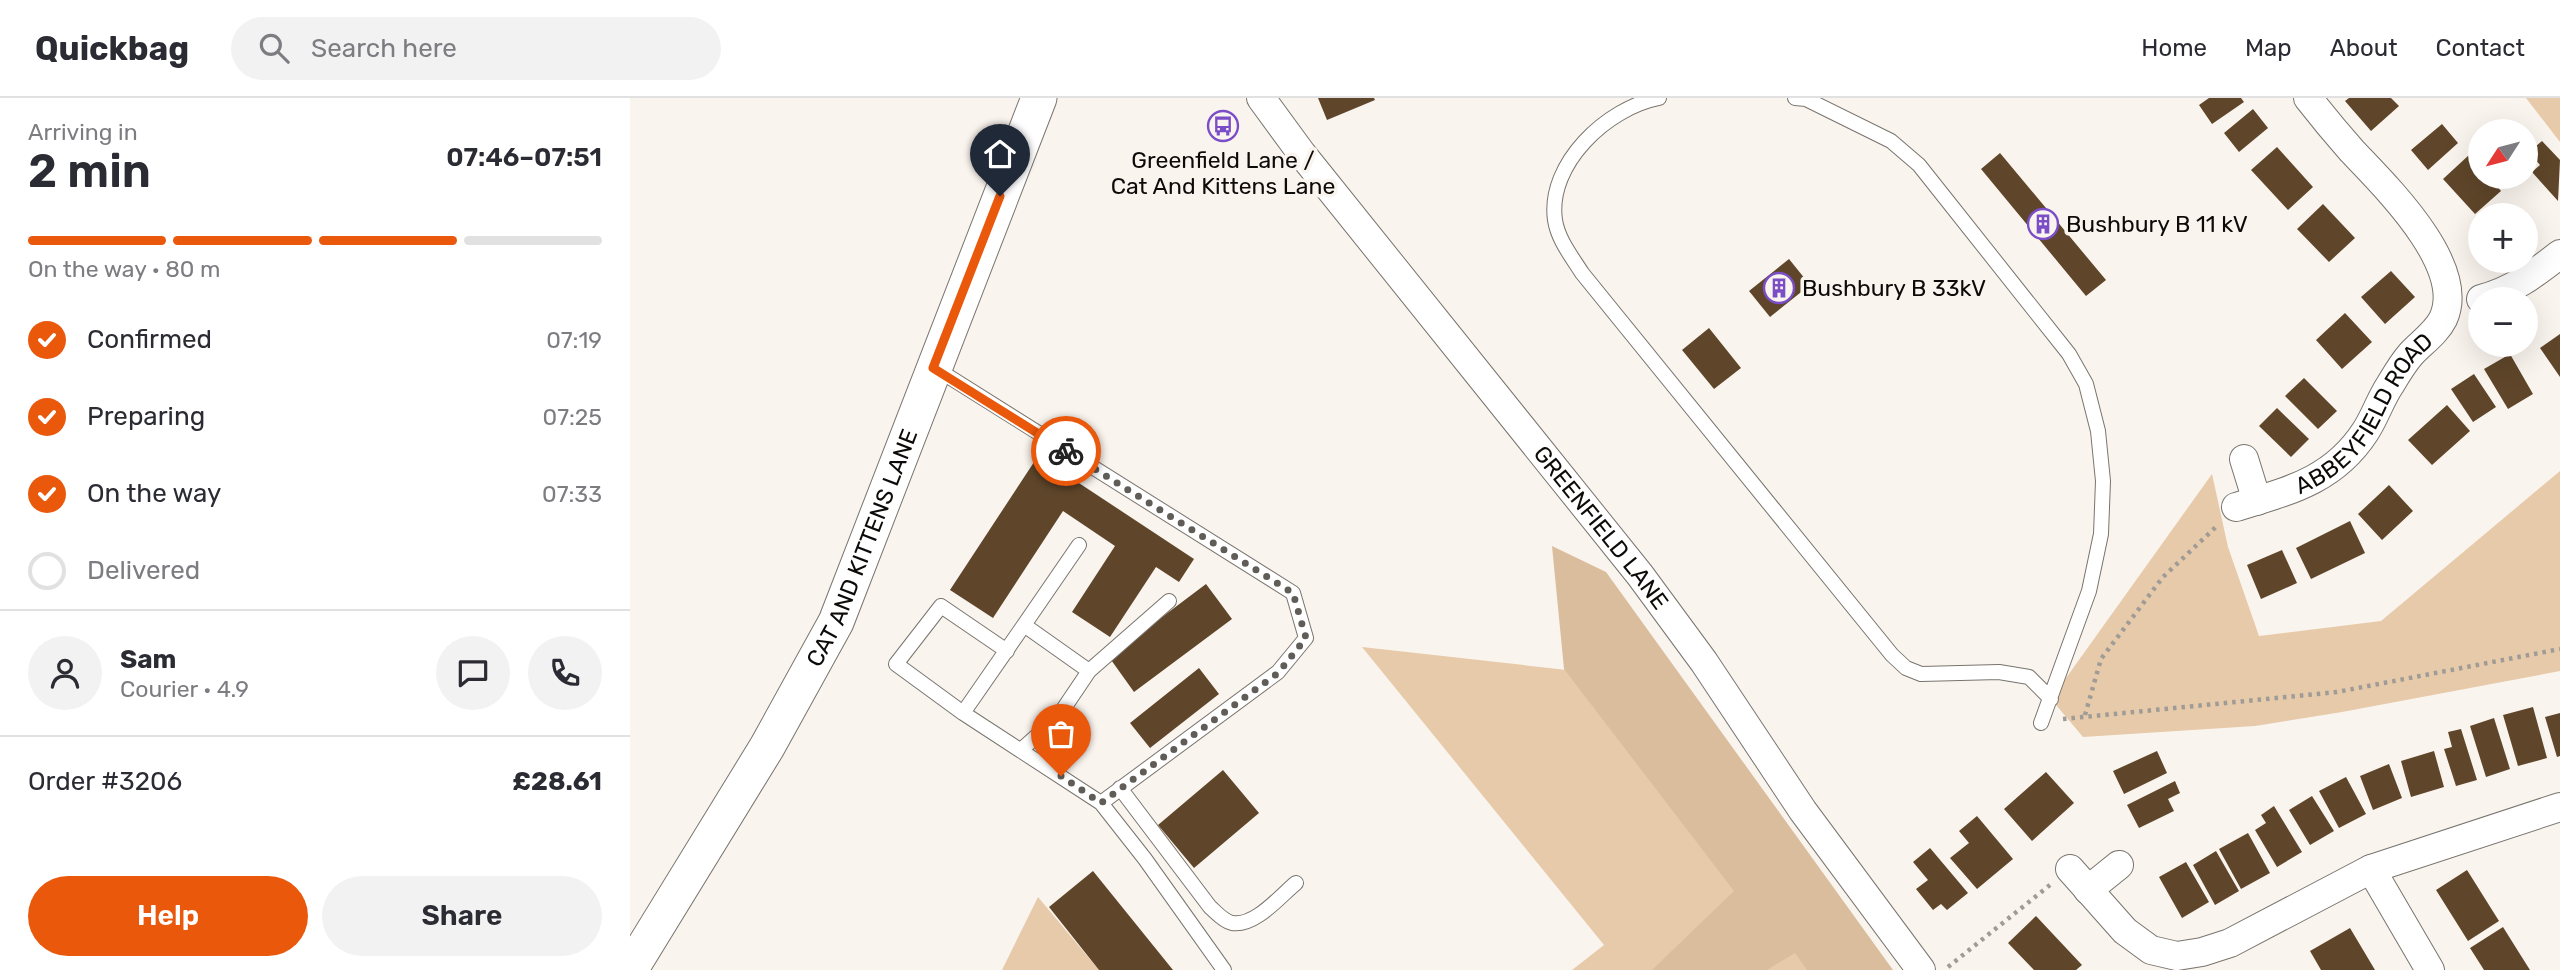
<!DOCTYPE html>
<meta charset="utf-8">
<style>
:root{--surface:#fff;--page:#f2f2f3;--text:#2b2b33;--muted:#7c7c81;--line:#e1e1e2;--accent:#ea580c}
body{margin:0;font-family:Rubik,sans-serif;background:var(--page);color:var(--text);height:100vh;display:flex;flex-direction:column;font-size:26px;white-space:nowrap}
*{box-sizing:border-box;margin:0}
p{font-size:23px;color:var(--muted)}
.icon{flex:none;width:38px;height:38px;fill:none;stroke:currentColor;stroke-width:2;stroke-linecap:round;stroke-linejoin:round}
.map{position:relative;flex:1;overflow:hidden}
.panel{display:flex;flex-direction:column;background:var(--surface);width:630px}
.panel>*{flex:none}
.needle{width:46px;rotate:234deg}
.tools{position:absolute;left:1838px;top:21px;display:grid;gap:14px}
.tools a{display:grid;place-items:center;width:70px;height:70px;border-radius:50%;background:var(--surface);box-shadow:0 7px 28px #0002;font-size:35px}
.pin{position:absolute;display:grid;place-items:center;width:60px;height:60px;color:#fff;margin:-72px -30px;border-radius:50% 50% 50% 0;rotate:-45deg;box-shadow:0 0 7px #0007}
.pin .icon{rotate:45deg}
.courier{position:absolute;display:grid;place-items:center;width:70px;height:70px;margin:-35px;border:5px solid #ea580c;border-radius:50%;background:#fff;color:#222;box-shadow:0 2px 9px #0007}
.headline em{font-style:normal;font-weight:600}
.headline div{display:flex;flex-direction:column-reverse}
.headline{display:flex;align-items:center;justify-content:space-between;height:119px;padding:0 28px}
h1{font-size:46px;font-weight:600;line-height:52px}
.bar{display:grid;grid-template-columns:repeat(4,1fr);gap:10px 7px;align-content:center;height:84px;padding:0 28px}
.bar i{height:9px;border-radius:5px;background:var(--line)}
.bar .selected{background:var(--accent)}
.bar p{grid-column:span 4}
.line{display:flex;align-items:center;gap:18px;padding:0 28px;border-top:2px solid var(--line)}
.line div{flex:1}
.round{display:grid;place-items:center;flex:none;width:74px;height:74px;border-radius:37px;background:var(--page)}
ol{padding:0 28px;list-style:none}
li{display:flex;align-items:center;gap:21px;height:77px}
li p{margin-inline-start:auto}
li .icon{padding:7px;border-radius:50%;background:var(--accent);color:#fff;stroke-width:4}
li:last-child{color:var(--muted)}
li i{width:38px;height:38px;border:4px solid var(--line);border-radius:50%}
.cta{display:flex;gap:14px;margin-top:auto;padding:14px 28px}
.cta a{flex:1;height:80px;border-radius:42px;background:var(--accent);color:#fff;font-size:28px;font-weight:600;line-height:80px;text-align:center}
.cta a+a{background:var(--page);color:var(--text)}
header{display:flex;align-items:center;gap:42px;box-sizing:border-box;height:98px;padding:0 35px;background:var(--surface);border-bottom:2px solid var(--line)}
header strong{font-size:33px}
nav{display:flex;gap:38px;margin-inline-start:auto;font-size:24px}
.search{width:490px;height:63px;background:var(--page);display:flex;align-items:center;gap:18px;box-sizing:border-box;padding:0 24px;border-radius:38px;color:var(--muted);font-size:26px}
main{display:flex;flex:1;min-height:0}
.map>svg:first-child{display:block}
.green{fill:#e7caaa}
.forest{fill:#dabd9d}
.building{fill:#5f462a}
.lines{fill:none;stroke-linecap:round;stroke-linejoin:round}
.service-casing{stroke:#79746e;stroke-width:16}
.minor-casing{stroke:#79746e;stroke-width:30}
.tertiary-casing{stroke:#79746e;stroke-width:37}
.path{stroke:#9f9b96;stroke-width:4.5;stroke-dasharray:3.5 5;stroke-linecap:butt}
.service{stroke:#fff;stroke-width:14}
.minor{stroke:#fff;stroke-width:28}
.tertiary{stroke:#fff;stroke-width:35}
.done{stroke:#605d59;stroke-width:7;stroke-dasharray:0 12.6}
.route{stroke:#ea580c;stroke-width:9}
.labels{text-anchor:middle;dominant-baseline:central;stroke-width:7;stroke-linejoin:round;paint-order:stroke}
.poi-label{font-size:23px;fill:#0d0b09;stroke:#faf4ee;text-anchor:start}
.street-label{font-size:23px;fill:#0d0b09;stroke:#faf4ee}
</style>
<header>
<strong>Quickbag</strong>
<div class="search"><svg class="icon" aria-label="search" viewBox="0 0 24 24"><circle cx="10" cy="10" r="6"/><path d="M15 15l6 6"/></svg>Search here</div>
<nav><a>Home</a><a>Map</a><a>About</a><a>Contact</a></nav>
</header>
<main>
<section class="panel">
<div class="headline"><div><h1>2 min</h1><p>Arriving in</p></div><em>07:46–07:51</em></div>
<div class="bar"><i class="selected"></i><i class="selected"></i><i class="selected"></i><i></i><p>On the way · 80 m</p></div>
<ol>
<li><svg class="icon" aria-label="check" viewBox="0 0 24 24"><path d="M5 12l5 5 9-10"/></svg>Confirmed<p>07:19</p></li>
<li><svg class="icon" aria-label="check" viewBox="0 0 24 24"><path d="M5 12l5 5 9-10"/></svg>Preparing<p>07:25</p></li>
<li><svg class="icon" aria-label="check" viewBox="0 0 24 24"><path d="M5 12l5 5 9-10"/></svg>On the way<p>07:33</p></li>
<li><i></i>Delivered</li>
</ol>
<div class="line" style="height:126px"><a class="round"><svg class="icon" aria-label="person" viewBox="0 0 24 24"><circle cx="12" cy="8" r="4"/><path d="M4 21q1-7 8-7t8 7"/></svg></a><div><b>Sam</b><p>Courier · 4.9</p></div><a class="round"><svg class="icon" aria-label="chat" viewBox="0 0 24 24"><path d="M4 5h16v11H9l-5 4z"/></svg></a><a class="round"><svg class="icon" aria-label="phone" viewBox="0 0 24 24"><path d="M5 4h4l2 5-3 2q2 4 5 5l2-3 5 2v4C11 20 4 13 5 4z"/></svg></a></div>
<div class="line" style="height:91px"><div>Order #3206</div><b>£28.61</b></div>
<div class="cta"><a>Help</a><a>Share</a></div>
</section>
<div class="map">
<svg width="1930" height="872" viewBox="0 0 1930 872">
<rect width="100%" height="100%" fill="#faf4ee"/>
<!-- green -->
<path class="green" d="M 1896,0 L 1930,0 L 1930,44 Z
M 1930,373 L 1930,573 L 1712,614 L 1625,628 L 1453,639 L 1421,601 L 1582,376 L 1598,449 L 1629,538 L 1751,523 Z
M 732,549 L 1000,579 L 1236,872 L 942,872 L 974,847 Z
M 408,799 L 469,872 L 372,872 Z"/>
<!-- forest -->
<path class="forest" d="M 922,448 L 976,474 L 1263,872 L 1177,872 L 1165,855 L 1137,872 L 1022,872 L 1104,793 L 934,571 Z"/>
<!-- building -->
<path class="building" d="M 688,0 L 744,0 L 745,2 L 697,22 Z
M 1579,0 L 1611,0 L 1614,4 L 1582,26 L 1569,7 Z
M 1719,0 L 1761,0 L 1769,8 L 1741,33 L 1715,3 Z
M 1623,11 L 1638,30 L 1609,54 L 1594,35 Z
M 1812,26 L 1828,45 L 1798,72 L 1781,52 Z
M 1912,43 L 1930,62 L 1928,103 L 1902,74 L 1910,67 L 1899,54 Z
M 1647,49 L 1683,89 L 1658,112 L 1621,72 Z
M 1370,55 L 1476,182 L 1456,198 L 1351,71 Z
M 1839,57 L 1850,69 L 1850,79 L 1859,79 L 1871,93 L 1845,116 L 1813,81 Z
M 1693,106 L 1725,140 L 1699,164 L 1667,131 Z
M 1159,161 L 1180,187 L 1140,219 L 1119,193 Z
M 1761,173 L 1785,199 L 1755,226 L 1731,199 Z
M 1715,215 L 1742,244 L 1712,271 L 1686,242 Z
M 1079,230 L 1111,270 L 1084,291 L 1052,252 Z
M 1930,236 L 1930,279 L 1910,250 Z
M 1880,256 L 1903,296 L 1878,311 L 1854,271 Z
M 1844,276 L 1866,309 L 1843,324 L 1821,291 Z
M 1674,280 L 1707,313 L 1688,331 L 1655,298 Z
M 1817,307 L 1840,333 L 1802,367 L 1778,342 Z
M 1647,310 L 1679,341 L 1661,359 L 1629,328 Z
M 408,358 L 564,461 L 549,484 L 526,469 L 480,539 L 442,514 L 485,448 L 433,413 L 363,520 L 320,492 Z
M 1759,387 L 1783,413 L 1752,442 L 1728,416 Z
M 1720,423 L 1735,455 L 1681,481 L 1666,450 Z
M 1652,452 L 1667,485 L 1631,501 L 1617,467 Z
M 576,486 L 602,521 L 504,594 L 479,559 Z
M 569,570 L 589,596 L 520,650 L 500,625 Z
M 1903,609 L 1917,660 L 1888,668 L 1873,617 Z
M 1930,615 L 1930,658 L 1927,659 L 1915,619 Z
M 1864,620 L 1880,671 L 1856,679 L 1840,628 Z
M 1831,631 L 1847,682 L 1826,688 L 1814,651 L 1822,649 L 1818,634 Z
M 1527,653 L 1537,675 L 1494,696 L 1483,673 Z
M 1804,653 L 1814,689 L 1781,699 L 1771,663 Z
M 1759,666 L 1772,700 L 1743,712 L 1730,678 Z
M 593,672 L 629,715 L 564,770 L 528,727 Z
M 1416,674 L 1444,705 L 1402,743 L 1374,711 Z
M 1716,679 L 1736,716 L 1709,730 L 1689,693 Z
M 1545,683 L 1550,695 L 1538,701 L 1544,713 L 1509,730 L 1497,707 Z
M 1682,698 L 1704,733 L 1680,747 L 1659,712 Z
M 1644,708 L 1672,754 L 1647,769 L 1625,732 L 1636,725 L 1631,717 Z
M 1347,718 L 1383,761 L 1347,791 L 1320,760 L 1339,745 L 1329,733 Z
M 1618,735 L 1640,775 L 1611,791 L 1589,751 Z
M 1300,750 L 1338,795 L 1317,812 L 1311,806 L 1303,812 L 1286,791 L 1298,782 L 1283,764 Z
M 1586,753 L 1609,793 L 1585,807 L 1563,767 Z
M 1556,764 L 1579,804 L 1552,820 L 1529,779 Z
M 1837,772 L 1869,823 L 1838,843 L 1806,792 Z
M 463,773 L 543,872 L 469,872 L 419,809 Z
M 1406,818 L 1452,867 L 1446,872 L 1404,872 L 1378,845 Z
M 1873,829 L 1888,853 L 1900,872 L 1854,872 L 1840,850 Z
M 1720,830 L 1745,872 L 1691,872 L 1680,853 Z"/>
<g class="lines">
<!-- service casing -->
<g class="service-casing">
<path id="service" d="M 1029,0 C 977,10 917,66 925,122 C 928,142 942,159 952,175 L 1262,557 L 1276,570 L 1291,576 L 1369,574 L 1399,579 L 1421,601
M 1165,0 L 1176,1 L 1261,43 L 1289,67 L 1439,256 L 1456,286 L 1468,333 L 1473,383 L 1471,436 L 1459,493 L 1411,625
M 305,270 L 663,495 L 676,540 L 648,574 L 471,705 L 333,615 L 394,527 L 459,573 L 428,619 L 391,652
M 394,527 L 449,447
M 459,573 L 539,503
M 333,615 L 266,566 L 311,508 L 377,553
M 490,690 L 580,809 C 586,814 593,823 602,825 C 625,829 650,798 666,785
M 471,705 L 515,761 L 594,872"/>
</g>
<!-- minor casing -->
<g class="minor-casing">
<g id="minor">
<path id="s1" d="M 631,0 L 672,56 L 1010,477 L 1074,564 L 1173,713 L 1291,872"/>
<path d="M 1851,201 C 1884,192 1903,177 1930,156"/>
<path d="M 1614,361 L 1627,403"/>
<path id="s2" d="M 1606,409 C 1658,393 1703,383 1735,334 C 1745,319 1750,302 1760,287 C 1766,277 1773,265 1781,256 C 1791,245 1806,235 1813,221 C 1838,168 1755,88 1722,53 C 1707,36 1692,18 1678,0"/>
<path d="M 1440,771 L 1495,833 L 1521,852 L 1547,858 L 1572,854 L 1600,845 L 1741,771 L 1930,709"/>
<path d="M 1741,771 L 1800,872"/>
<path d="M 1458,792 L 1489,767"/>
</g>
</g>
<!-- tertiary casing -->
<g class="tertiary-casing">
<g id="tertiary">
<path id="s3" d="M 0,872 L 137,649 L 206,524 L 409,0"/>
</g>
</g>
<!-- path -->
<path class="path" d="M 1455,617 L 1471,561 L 1533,479 L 1588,427
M 1433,621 L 1707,594 L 1930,551
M 1318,869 L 1420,787"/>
<!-- service -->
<use href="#service" class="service"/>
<!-- minor -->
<use href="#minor" class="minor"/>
<!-- tertiary -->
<use href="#tertiary" class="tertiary"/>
</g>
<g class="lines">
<!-- done -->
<path class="done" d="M 431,678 L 471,705 L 648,575 L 676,540 L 663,495 L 436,353"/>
<!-- route -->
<path class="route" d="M 370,98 L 303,270 L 436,353"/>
</g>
<!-- icons -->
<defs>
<g id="bus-ring" transform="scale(1.575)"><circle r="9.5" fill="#faf4ee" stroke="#7b4ec7" stroke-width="1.5"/><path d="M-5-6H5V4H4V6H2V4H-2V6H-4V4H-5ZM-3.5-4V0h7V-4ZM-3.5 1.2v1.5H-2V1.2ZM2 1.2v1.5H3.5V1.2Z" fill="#7b4ec7"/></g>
<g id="building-ring" transform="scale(1.575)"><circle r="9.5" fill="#faf4ee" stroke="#7b4ec7" stroke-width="1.5"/><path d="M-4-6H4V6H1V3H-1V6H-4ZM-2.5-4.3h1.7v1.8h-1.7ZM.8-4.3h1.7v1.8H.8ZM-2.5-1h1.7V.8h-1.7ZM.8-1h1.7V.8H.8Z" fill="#7b4ec7"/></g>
</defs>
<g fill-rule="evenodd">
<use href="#bus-ring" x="593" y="28"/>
<use href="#building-ring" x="1413" y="126"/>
<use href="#building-ring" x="1149" y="190"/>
</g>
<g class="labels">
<!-- poi labels -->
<g class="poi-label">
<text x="593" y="62" text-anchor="middle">Greenfield Lane /<tspan x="593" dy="26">Cat And Kittens Lane</tspan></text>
<text x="1436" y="126">Bushbury B 11 kV</text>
<text x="1172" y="190">Bushbury B 33kV</text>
</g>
<!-- street labels -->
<g class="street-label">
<text stroke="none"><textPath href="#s2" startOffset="166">ABBEYFIELD ROAD</textPath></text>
<text stroke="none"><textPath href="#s1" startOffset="548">GREENFIELD LANE</textPath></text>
<text stroke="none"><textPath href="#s3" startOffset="483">CAT AND KITTENS LANE</textPath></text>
</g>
</g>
</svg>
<div class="tools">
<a><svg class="needle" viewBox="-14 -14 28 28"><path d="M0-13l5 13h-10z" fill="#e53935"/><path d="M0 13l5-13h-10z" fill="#7c7c81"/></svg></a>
<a>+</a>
<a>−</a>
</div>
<div class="pin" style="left:431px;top:678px;background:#ea580c"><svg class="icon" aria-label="bag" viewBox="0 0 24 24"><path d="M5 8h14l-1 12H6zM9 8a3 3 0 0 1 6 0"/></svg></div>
<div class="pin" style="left:370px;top:98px;background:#1f2937"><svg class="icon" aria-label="home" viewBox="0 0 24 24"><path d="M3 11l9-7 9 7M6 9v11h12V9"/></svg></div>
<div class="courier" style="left:436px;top:353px"><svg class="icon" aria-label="bike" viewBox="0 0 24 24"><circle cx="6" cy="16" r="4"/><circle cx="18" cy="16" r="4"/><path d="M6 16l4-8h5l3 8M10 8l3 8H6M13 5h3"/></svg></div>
</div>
</main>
